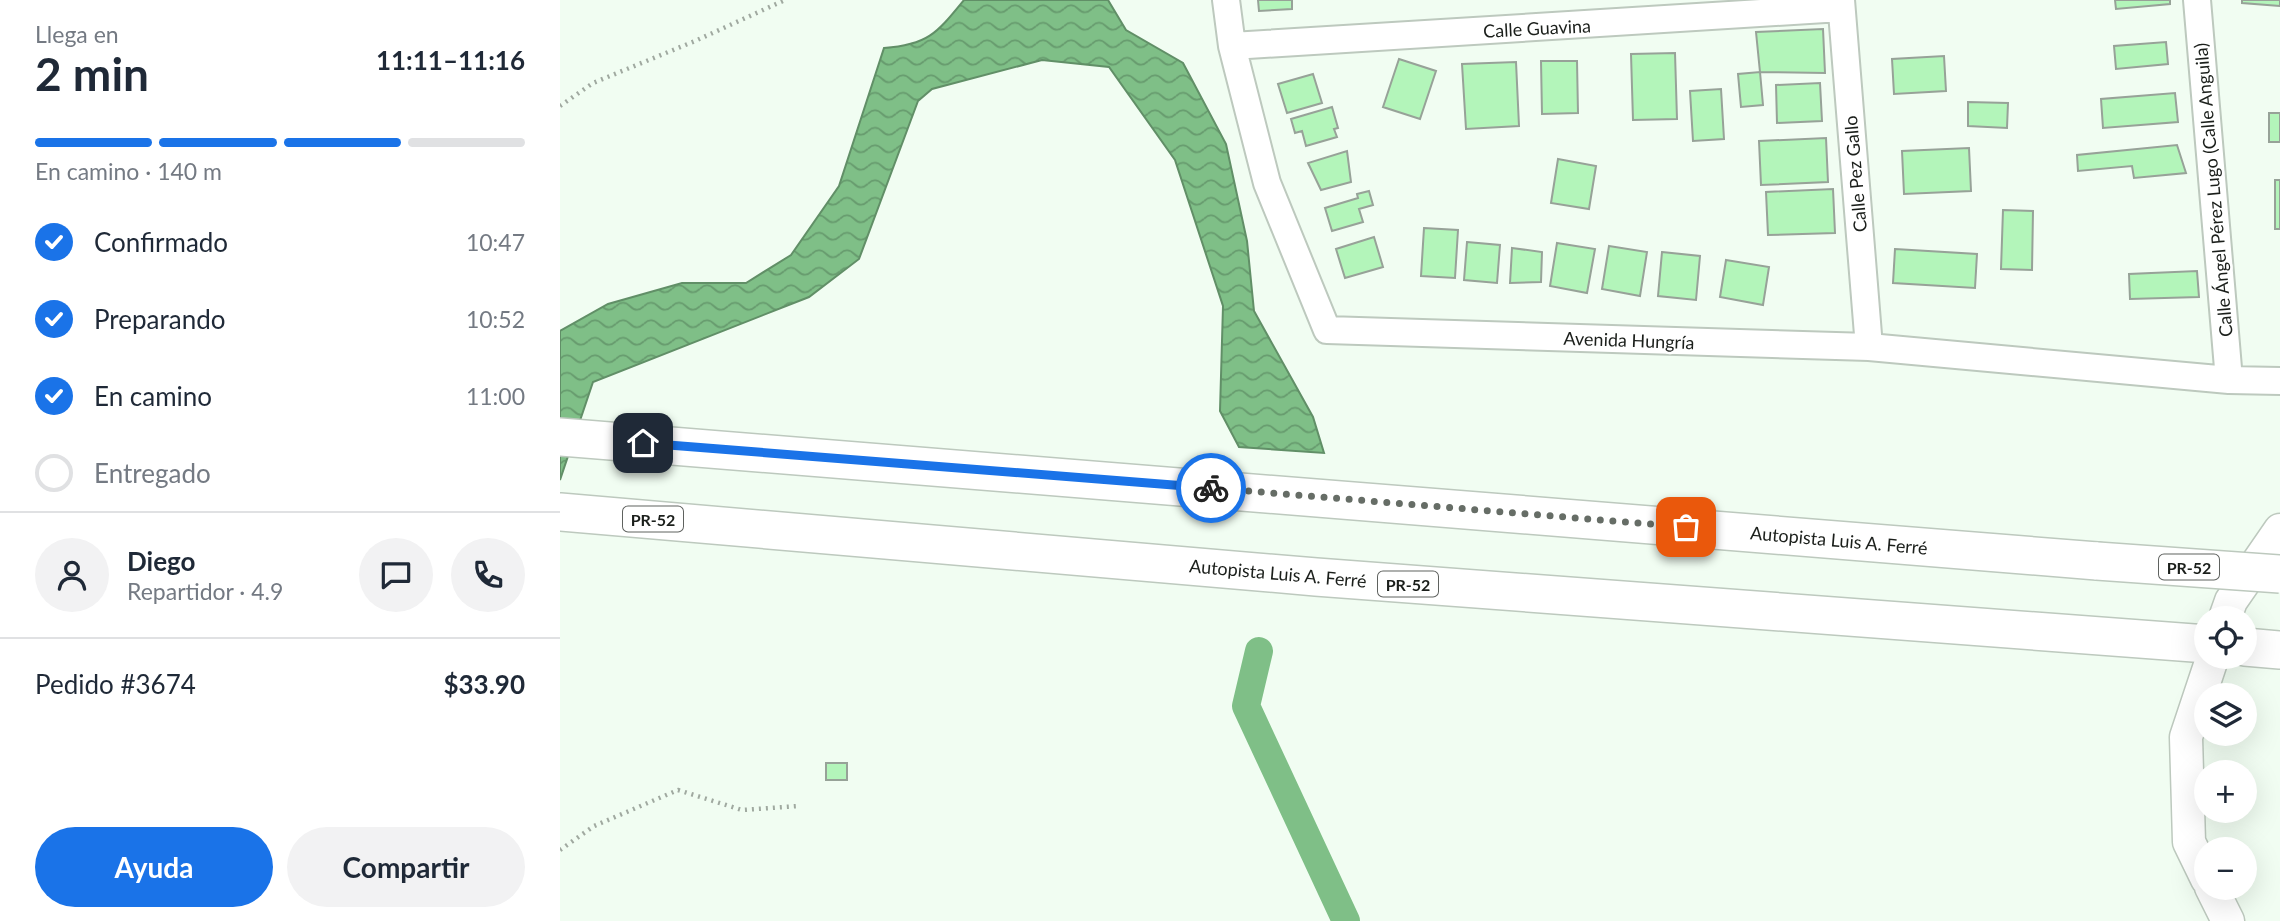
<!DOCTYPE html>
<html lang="es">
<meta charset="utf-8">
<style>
:root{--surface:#fff;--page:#f2f2f3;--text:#1f2937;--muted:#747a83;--line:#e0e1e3;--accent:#1a73e8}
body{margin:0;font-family:Lato,sans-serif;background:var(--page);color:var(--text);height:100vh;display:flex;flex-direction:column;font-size:26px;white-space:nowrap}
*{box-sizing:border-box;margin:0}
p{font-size:23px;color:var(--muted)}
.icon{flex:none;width:38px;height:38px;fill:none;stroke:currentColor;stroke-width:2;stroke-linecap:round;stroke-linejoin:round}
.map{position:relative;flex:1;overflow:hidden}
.side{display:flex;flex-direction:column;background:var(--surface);width:560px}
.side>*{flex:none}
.buttons{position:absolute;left:1634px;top:606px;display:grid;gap:14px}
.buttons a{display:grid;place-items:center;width:63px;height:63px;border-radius:50%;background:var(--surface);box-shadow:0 7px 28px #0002;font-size:35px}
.pin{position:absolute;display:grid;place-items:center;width:60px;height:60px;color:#fff;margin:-30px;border-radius:14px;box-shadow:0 4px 10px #0006}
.courier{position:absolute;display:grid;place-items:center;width:70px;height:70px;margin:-35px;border:5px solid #1a73e8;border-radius:50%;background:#fff;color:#222;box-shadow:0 2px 9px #0007}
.headline em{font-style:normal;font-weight:700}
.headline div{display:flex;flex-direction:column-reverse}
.headline{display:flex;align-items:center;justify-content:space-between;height:119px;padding:0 35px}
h1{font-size:46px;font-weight:700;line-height:52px}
.bar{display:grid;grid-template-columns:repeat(4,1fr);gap:10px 7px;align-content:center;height:84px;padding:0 35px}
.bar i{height:9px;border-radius:5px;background:var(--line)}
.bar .on{background:var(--accent)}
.bar p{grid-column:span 4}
.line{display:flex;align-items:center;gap:18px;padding:0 35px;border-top:2px solid var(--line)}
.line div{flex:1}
.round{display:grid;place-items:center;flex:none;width:74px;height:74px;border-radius:37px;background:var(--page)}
ol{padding:0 35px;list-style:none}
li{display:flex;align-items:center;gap:21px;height:77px}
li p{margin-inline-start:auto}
li .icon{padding:7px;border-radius:50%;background:var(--accent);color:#fff;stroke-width:4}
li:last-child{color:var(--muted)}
li i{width:38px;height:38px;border:4px solid var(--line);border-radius:50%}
.primary-button{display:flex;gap:14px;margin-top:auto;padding:14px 35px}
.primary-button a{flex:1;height:80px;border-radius:42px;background:var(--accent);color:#fff;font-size:28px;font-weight:700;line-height:80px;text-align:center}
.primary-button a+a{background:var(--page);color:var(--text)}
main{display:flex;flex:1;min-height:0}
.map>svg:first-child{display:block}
.water{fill:url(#water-waves);stroke:#618f67;stroke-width:2}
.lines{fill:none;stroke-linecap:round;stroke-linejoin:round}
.canal{stroke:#7fbf87;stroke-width:28}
.building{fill:#b3f5ba;stroke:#97a298;stroke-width:2}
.minor-casing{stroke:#bdc9be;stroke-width:30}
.major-casing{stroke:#bdc9be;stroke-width:35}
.highway-casing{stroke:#bdc9be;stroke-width:40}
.path{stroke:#a0a9a0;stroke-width:4.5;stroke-dasharray:2 5;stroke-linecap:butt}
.minor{stroke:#fff;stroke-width:26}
.major{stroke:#fff;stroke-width:32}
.highway{stroke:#fff;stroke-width:37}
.highway-bridge-casing{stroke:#bdc9be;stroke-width:40;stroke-linecap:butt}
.highway-bridge{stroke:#fff;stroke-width:37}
.done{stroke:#666d66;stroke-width:7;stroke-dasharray:0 12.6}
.route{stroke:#1a73e8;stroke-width:9}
.labels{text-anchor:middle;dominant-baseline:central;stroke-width:5;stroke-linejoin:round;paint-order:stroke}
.shield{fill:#fff;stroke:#5f625f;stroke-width:2}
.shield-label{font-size:16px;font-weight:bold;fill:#1b1f1b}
.street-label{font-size:18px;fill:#1b1f1b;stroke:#fff}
</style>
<main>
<section class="side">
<div class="headline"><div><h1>2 min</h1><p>Llega en</p></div><em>11:11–11:16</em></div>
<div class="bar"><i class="on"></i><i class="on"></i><i class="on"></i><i></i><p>En camino · 140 m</p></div>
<ol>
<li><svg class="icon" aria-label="check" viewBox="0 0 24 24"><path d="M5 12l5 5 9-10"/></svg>Confirmado<p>10:47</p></li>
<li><svg class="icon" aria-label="check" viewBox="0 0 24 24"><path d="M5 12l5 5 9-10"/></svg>Preparando<p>10:52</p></li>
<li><svg class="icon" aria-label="check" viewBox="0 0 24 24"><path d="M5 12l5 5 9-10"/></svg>En camino<p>11:00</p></li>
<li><i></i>Entregado</li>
</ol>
<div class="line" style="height:126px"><a class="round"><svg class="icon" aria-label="person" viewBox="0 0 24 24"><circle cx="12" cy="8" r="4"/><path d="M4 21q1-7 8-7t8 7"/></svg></a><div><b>Diego</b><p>Repartidor · 4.9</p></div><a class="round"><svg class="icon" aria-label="chat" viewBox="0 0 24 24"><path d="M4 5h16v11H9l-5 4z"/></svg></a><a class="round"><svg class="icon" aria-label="phone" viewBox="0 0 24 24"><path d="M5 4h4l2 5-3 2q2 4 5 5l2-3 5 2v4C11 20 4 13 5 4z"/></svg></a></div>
<div class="line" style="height:91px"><div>Pedido #3674</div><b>$33.90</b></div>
<div class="primary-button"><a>Ayuda</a><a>Compartir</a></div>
</section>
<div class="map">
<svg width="1720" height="921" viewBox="0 0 1720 921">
<defs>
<pattern id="water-waves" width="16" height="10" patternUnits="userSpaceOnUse" patternTransform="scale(1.75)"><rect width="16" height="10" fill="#7fbf87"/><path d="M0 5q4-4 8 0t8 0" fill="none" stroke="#679b6e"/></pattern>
</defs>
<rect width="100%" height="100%" fill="#f1fdf2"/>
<!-- water -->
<path class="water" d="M 404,0 L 548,0 L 566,30 L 623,63 L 666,144 L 687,241 L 694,311 L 753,417 L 764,453 L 679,447 L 660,411 L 663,306 L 615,160 L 549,67 L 482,60 L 372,89 L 358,101 L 299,259 L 249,297 L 33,382 L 0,480 L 0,331 L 48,304 L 122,283 L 186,283 L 231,255 L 279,186 L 324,48 C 368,45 377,33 404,0 Z"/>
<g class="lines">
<!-- canal -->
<path class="canal" d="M 699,651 L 686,706 L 786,921"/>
</g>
<!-- building -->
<path class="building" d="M 698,0 L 732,0 L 732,9 L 699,11 Z
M 1555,0 L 1610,0 L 1610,4 L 1556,9 Z
M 1682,0 L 1720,0 L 1720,6 L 1682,3 Z
M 1263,29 L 1265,73 L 1200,72 L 1196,32 Z
M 1606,42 L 1608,64 L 1556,69 L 1554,46 Z
M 1115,53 L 1117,119 L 1073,120 L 1071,54 Z
M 1384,56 L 1386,91 L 1334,94 L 1332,59 Z
M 839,59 L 876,71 L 860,119 L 823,107 Z
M 981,61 L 1017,61 L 1018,113 L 982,114 Z
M 956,62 L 959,126 L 906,129 L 902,64 Z
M 1200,72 L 1203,105 L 1181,107 L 1178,74 Z
M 753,74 L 762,103 L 727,113 L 718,84 Z
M 1260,83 L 1262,121 L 1217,123 L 1216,85 Z
M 1161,89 L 1164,139 L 1133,141 L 1130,91 Z
M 1615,93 L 1618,122 L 1543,128 L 1541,99 Z
M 1408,102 L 1448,103 L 1447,128 L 1408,126 Z
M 772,107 L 778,128 L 774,129 L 777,137 L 746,146 L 742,131 L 735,133 L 731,119 Z
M 1709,113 L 1720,113 L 1720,142 L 1709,142 Z
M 1266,138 L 1268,182 L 1201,185 L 1199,141 Z
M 1617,145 L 1626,173 L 1574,178 L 1572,166 L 1518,171 L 1517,155 Z
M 1409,148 L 1411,191 L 1344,194 L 1342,151 Z
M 787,151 L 791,182 L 761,190 L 748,163 Z
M 998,159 L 1036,166 L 1029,209 L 991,203 Z
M 1715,180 L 1720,180 L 1720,229 L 1715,229 Z
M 1273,189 L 1275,233 L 1208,235 L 1206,192 Z
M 809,191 L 813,205 L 799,209 L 803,222 L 772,231 L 765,208 L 798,198 L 797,194 Z
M 1443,210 L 1473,211 L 1472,270 L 1441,269 Z
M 864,228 L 898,230 L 895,278 L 861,276 Z
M 814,237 L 823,267 L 785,278 L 776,249 Z
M 907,242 L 940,245 L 937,283 L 904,280 Z
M 997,243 L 1035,249 L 1027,293 L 990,286 Z
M 1049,246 L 1087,252 L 1080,296 L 1042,289 Z
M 952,248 L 982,252 L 981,282 L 950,283 Z
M 1335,249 L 1417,254 L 1415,288 L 1333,283 Z
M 1102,252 L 1140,256 L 1136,300 L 1098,296 Z
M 1166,260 L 1209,267 L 1203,305 L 1160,297 Z
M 1637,271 L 1639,297 L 1570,299 L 1569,274 Z
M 266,763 L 287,763 L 287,780 L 266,780 Z"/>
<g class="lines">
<!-- minor casing -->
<g class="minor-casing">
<path id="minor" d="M 666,0 L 672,46 L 707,183 L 767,330 L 1309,347 L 1669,380 L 1720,381
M 1281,0 L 1309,347
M 1637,0 L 1669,380
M 672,46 L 1281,8"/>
</g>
<!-- major casing -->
<g class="major-casing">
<path id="major" d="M 1665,618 L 1671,601 L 1720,530
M 1647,879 L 1629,842 L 1626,737 L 1653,656
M 1651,887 L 1668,921"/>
</g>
<!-- highway casing -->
<g class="highway-casing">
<path id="highway" d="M 0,437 L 1537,561
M 0,512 L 756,577 L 1647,644
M 1685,647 L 1720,650"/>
</g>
<!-- path -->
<path class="path" d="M 0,106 L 33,83 L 135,41 L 225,0
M 0,850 L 34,826 L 118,790 L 182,810 L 238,806"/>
<!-- minor -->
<use href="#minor" class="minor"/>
<!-- major -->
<use href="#major" class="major"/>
<!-- highway -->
<use href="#highway" class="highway"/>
<!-- highway-bridge casing -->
<g class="highway-bridge-casing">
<path id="highway-bridge" d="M 1537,561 L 1720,574"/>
</g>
<!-- highway-bridge -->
<use href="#highway-bridge" class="highway-bridge"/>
</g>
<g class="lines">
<!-- done -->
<path class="done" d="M 651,488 L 1126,527"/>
<!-- route -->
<path class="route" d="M 83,443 L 651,488"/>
</g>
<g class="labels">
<!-- shield labels -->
<g class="shield">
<rect x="63" y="506.5" width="60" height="25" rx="5"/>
<rect x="1599" y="554.5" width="60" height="25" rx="5"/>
<rect x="818" y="571.5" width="60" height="25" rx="5"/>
</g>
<g class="shield-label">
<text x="93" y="519">PR-52</text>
<text x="1629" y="567">PR-52</text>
<text x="848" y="584">PR-52</text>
</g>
<!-- street labels -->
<g class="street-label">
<text transform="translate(977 28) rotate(-3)">Calle Guavina</text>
<text transform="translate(1295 174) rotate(-95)">Calle Pez Gallo</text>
<text transform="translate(1653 190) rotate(-95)">Calle Ángel Pérez Lugo (Calle Anguila)</text>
<text transform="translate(1069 340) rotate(2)">Avenida Hungría</text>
<text transform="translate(1279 540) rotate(5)">Autopista Luis A. Ferré</text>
<text transform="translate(718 573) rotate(5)">Autopista Luis A. Ferré</text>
</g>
</g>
</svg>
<div class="buttons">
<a><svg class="icon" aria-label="locate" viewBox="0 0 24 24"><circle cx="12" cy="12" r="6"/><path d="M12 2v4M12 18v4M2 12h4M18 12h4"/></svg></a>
<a><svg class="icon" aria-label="layers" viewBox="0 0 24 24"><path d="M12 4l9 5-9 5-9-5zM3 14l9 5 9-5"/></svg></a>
<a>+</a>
<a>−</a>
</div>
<div class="pin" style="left:1126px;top:527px;background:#ea580c"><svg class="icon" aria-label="bag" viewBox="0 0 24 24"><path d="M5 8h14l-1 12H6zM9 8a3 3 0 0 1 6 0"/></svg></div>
<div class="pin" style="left:83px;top:443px;background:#1f2937"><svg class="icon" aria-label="home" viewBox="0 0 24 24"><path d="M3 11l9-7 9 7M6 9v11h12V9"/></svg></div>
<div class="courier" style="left:651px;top:488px"><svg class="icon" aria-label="bike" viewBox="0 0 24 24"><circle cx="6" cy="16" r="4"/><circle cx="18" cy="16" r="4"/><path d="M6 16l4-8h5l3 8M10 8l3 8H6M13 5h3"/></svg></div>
</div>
</main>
